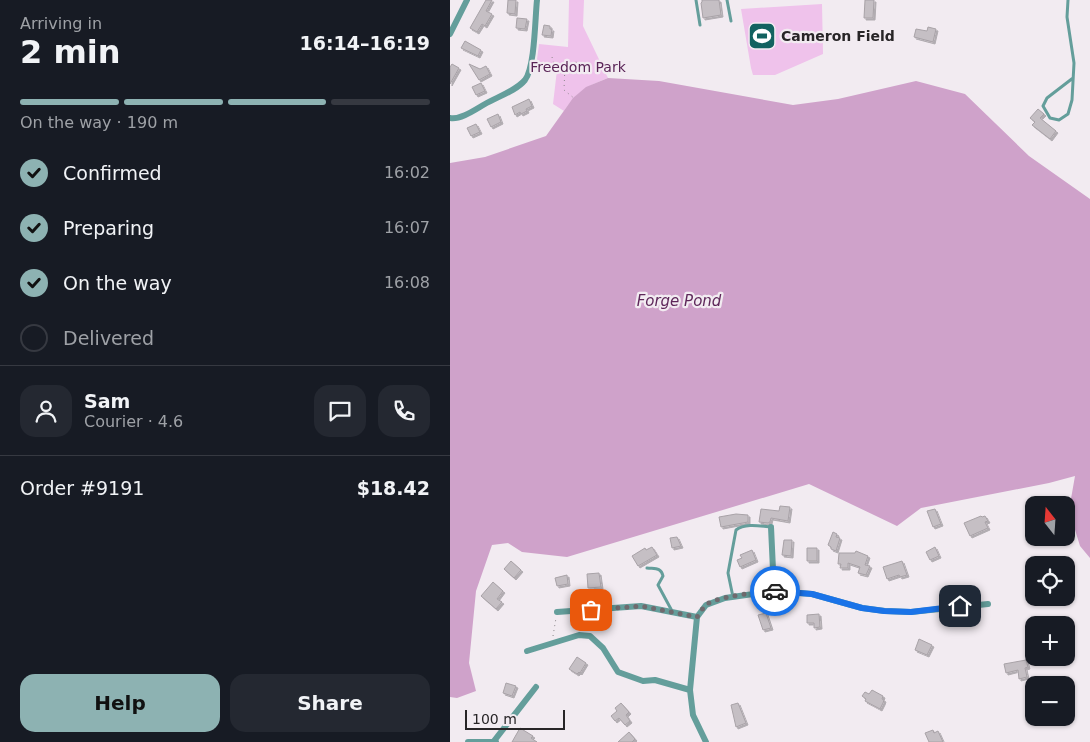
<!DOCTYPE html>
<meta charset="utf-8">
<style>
:root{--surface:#171b24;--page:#242831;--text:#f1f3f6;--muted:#9ea1a6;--line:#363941;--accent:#8db2b2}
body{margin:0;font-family:"DejaVu Sans",sans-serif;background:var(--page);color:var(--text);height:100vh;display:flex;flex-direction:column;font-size:19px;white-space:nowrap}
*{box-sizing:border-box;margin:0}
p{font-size:16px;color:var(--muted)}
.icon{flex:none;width:28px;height:28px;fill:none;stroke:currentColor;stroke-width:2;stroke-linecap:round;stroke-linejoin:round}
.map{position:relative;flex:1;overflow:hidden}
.details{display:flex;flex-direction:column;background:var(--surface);width:450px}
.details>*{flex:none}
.needle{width:32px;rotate:343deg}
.tools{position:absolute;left:575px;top:496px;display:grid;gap:10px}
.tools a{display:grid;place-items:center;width:50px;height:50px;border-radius:10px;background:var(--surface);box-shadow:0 1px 4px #0004;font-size:25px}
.scale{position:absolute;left:15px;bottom:12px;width:100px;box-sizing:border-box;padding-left:5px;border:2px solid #282527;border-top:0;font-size:14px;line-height:18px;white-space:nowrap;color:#282527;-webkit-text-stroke:4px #f2ebf1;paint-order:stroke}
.pin{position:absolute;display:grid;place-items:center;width:42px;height:42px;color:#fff;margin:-21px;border-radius:10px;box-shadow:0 2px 8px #0006}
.courier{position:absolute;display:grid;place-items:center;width:50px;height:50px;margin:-25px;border:4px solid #1a73e8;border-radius:50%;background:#fff;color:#222;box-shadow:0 1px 6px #0007}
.summary em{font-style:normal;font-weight:800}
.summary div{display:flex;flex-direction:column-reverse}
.summary{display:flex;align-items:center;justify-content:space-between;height:85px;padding:0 20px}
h1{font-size:32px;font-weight:800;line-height:38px}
.bar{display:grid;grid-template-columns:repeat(4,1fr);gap:8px 5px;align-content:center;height:60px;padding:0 20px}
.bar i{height:6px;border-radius:4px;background:var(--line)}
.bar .on{background:var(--accent)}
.bar p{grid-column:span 4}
.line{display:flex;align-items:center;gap:12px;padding:0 20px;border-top:1px solid var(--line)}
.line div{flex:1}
.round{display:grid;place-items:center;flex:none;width:52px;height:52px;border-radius:15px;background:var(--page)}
ol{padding:0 20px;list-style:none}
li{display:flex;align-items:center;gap:15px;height:55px}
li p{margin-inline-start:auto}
li .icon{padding:5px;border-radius:50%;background:var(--accent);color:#111;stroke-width:4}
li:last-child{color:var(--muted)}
li i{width:28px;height:28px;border:2px solid var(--line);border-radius:50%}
.primary-button{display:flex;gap:10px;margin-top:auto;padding:10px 20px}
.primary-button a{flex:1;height:58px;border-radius:15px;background:var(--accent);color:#111;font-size:20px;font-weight:800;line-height:58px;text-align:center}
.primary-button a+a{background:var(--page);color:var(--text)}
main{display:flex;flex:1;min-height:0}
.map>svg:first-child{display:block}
.green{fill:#efc2eb}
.water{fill:#cfa2ca}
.building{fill:#c5bfc4;stroke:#a8a2a7;filter:url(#shadow)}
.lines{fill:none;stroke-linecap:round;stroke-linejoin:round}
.path{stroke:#8b868a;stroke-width:1;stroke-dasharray:1 4;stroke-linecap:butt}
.service{stroke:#649e9b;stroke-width:3}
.minor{stroke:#649e9b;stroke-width:6}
.done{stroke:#6f6a6e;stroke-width:5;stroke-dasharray:0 9}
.route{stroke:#1a73e8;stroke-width:6}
.labels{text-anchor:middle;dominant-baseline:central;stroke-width:4.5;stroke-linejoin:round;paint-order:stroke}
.poi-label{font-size:14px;font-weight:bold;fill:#282527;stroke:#f2ebf1;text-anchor:start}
.park-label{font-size:14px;fill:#5a2457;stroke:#f2ebf1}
.water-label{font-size:15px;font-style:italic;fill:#5e275a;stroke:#f2ebf1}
</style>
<main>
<section class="details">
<div class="summary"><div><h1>2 min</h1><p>Arriving in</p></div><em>16:14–16:19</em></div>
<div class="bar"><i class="on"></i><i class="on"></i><i class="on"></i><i></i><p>On the way · 190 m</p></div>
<ol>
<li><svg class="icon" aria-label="check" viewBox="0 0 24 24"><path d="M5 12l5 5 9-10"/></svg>Confirmed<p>16:02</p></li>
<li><svg class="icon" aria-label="check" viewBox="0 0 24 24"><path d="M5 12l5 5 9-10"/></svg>Preparing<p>16:07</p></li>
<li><svg class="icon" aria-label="check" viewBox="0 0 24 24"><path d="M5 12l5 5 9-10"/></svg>On the way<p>16:08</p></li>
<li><i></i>Delivered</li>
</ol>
<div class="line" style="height:90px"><a class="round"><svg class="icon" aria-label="person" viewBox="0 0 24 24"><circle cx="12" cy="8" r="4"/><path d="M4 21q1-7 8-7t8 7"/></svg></a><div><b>Sam</b><p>Courier · 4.6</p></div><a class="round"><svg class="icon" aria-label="chat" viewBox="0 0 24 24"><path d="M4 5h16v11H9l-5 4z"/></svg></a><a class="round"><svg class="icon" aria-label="phone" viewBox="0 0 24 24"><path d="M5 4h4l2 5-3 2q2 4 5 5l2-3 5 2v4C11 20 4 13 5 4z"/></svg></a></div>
<div class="line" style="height:65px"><div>Order #9191</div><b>$18.42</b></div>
<div class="primary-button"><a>Help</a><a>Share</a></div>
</section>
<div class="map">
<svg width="640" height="742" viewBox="0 0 640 742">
<defs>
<filter id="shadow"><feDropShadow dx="2" dy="2" stdDeviation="0" flood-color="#0004"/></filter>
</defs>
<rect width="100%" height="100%" fill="#f2ebf1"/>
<!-- green -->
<path class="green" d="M 119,0 L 134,0 L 133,26 L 158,78 C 137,86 127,92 114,111 L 103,104 L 107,70 L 86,67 L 89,44 L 118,47 Z
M 372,4 L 373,54 L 325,75 L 303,75 L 301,68 L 291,9 Z"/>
<!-- water -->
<path class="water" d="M 158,78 L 209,81 L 343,105 L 388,99 L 466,81 L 515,94 L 579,156 L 640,199 L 640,558 L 630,546 L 619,510 L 625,476 L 599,483 L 471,508 L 447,526 L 359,484 L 117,557 L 72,552 L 58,543 L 42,545 L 26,591 L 19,663 L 26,691 L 7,698 L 0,697 L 0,163 L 35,157 L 96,136 L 123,98 L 136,87 Z"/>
<!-- building -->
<path class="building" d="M 36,0 L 42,0 L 36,11 L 42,14 L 35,26 L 32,24 L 27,32 L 20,28 Z
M 58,0 L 66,0 L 65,14 L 57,13 Z
M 252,0 L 269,0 L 271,15 L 253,18 L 251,3 L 252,2 Z
M 415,0 L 424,0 L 423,18 L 414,18 Z
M 67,18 L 77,19 L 75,29 L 66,28 Z
M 94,25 L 100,26 L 100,29 L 102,29 L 101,36 L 92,35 Z
M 478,27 L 486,29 L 483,42 L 464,37 L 466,29 L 477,31 Z
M 15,41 L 31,50 L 28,56 L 11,48 Z
M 2,64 L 9,68 L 0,84 L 0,67 Z
M 19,64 L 30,69 L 36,66 L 40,74 L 29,80 Z
M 31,83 L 35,91 L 26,95 L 22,87 Z
M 79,99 L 82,106 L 76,109 L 77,111 L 71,114 L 70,112 L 65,115 L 62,107 Z
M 588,109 L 594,114 L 590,118 L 606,131 L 600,139 L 582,125 L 585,122 L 580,118 Z
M 48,114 L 51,122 L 41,127 L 37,119 Z
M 26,124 L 30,132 L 21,136 L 17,128 Z
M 330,506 L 340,507 L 338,521 L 321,518 L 320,522 L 318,523 L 309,522 L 311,509 L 329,511 Z
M 485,509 L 491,524 L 483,527 L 477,511 Z
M 286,514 L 298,515 L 298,522 L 271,527 L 269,517 Z
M 531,516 L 532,517 L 535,516 L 538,521 L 535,522 L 538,528 L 520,536 L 514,523 Z
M 383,532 L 387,534 L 386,537 L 390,538 L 386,551 L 381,549 L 381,547 L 378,545 Z
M 227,537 L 231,546 L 222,548 L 220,538 Z
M 334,540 L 342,540 L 341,556 L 332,555 Z
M 202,547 L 207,555 L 188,566 L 182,556 L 195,548 L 196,550 Z
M 485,547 L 489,556 L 480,560 L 476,552 Z
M 357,548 L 367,548 L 367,561 L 357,561 Z
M 302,550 L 306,560 L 290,567 L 287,560 L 292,558 L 290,555 Z
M 406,551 L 418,556 L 415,565 L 420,566 L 416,575 L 408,573 L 410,567 L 398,563 L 398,568 L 390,568 L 391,564 L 388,564 L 389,553 L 405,553 Z
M 61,561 L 71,570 L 64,578 L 54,569 Z
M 452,561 L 457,575 L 450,577 L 449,575 L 437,579 L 433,567 Z
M 149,573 L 151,587 L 138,588 L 137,574 Z
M 117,575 L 118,584 L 107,586 L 105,578 Z
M 43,582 L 53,591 L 47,599 L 52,602 L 46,609 L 31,596 Z
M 316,613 L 321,628 L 313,630 L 308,615 Z
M 369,614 L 370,627 L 364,628 L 364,623 L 357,623 L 357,615 Z
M 469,639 L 482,645 L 477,655 L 465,650 Z
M 127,657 L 136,663 L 130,673 L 129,672 L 127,674 L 119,669 Z
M 576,660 L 578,667 L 575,668 L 577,677 L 569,679 L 568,670 L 556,673 L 554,664 Z
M 56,683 L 66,686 L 62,696 L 53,693 Z
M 422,690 L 433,696 L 432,699 L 434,700 L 433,703 L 430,709 L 415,701 L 416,699 L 412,696 L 415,692 L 419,694 Z
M 171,703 L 179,712 L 176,715 L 180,721 L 175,725 L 169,718 L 165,721 L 161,716 L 167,711 L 165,708 Z
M 288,703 L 296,723 L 286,727 L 281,705 Z
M 70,728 L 83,736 L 81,738 L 87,742 L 62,742 Z
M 483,730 L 484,733 L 488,731 L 493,742 L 479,742 L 475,733 Z
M 179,732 L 185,739 L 182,742 L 168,742 Z"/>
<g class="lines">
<!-- path -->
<path class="path" d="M 102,57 L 104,64 C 112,65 120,67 126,63 L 126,59
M 115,65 L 114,90 L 125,99
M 103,636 L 106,618"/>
<!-- service -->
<path class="service" d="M 246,0 L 250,25
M 277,0 L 281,21
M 618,0 L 617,17 L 624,63 L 622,100 L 618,114 L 609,120 L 600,118 L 593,106 L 597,98 L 623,78
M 197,568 C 205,569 211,567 213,576 L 208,585 L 222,611
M 283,597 L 278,573 L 286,530 C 295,523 310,526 321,527"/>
<!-- minor -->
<path class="minor" d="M 0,34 L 17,0
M 0,118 C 11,120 26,109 35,104 C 47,97 66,91 75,80 C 85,67 85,18 87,0
M 321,527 L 324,591
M 107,612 L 191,606 L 247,617
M 77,651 L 129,635 L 140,636 L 153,648 L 168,672 L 193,681 L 205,680 L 240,690
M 44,741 L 86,687
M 18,742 L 46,742
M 256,742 L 243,715 L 240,690 L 247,617 L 256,605 L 275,598 L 324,591 L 362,594 L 412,608 L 435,611 L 461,612 L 538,604"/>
</g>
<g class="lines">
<!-- done -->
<path class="done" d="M 141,610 L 191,606 L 247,617 C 250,613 253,607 257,604 C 271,596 309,592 325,591"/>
<!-- route -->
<path class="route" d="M 325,591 L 362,594 L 412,608 L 434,611 L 461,612 L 510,606"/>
</g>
<!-- icons -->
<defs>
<g id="stadium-square" transform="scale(1.4375)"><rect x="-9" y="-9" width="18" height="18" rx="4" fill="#126260" stroke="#f2ebf1"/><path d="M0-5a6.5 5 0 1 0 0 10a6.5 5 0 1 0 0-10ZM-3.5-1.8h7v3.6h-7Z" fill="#fff"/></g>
</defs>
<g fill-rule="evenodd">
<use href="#stadium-square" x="312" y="36"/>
</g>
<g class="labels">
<!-- poi labels -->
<g class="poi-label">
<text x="331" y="36">Cameron Field</text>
</g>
<!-- park labels -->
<g class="park-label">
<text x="128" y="67">Freedom Park</text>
</g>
<!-- water labels -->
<g class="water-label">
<text x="229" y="301">Forge Pond</text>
</g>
</g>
</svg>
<div class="tools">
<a><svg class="needle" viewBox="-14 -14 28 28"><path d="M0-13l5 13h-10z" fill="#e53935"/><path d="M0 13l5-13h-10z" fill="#9ea1a6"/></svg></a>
<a><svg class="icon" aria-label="locate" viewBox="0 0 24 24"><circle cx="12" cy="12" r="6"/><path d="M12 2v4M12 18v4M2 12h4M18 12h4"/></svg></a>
<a>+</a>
<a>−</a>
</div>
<div class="scale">100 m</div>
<div class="pin" style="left:141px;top:610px;background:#ea580c"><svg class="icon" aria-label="bag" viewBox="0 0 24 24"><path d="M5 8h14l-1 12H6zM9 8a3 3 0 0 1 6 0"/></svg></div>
<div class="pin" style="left:510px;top:606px;background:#1f2937"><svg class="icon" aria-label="home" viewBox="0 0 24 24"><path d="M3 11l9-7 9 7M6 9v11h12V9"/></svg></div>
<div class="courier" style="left:325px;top:591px"><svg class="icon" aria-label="car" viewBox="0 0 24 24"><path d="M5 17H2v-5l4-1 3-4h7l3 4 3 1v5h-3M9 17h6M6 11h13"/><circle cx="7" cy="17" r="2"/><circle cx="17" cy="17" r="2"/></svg></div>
</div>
</main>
